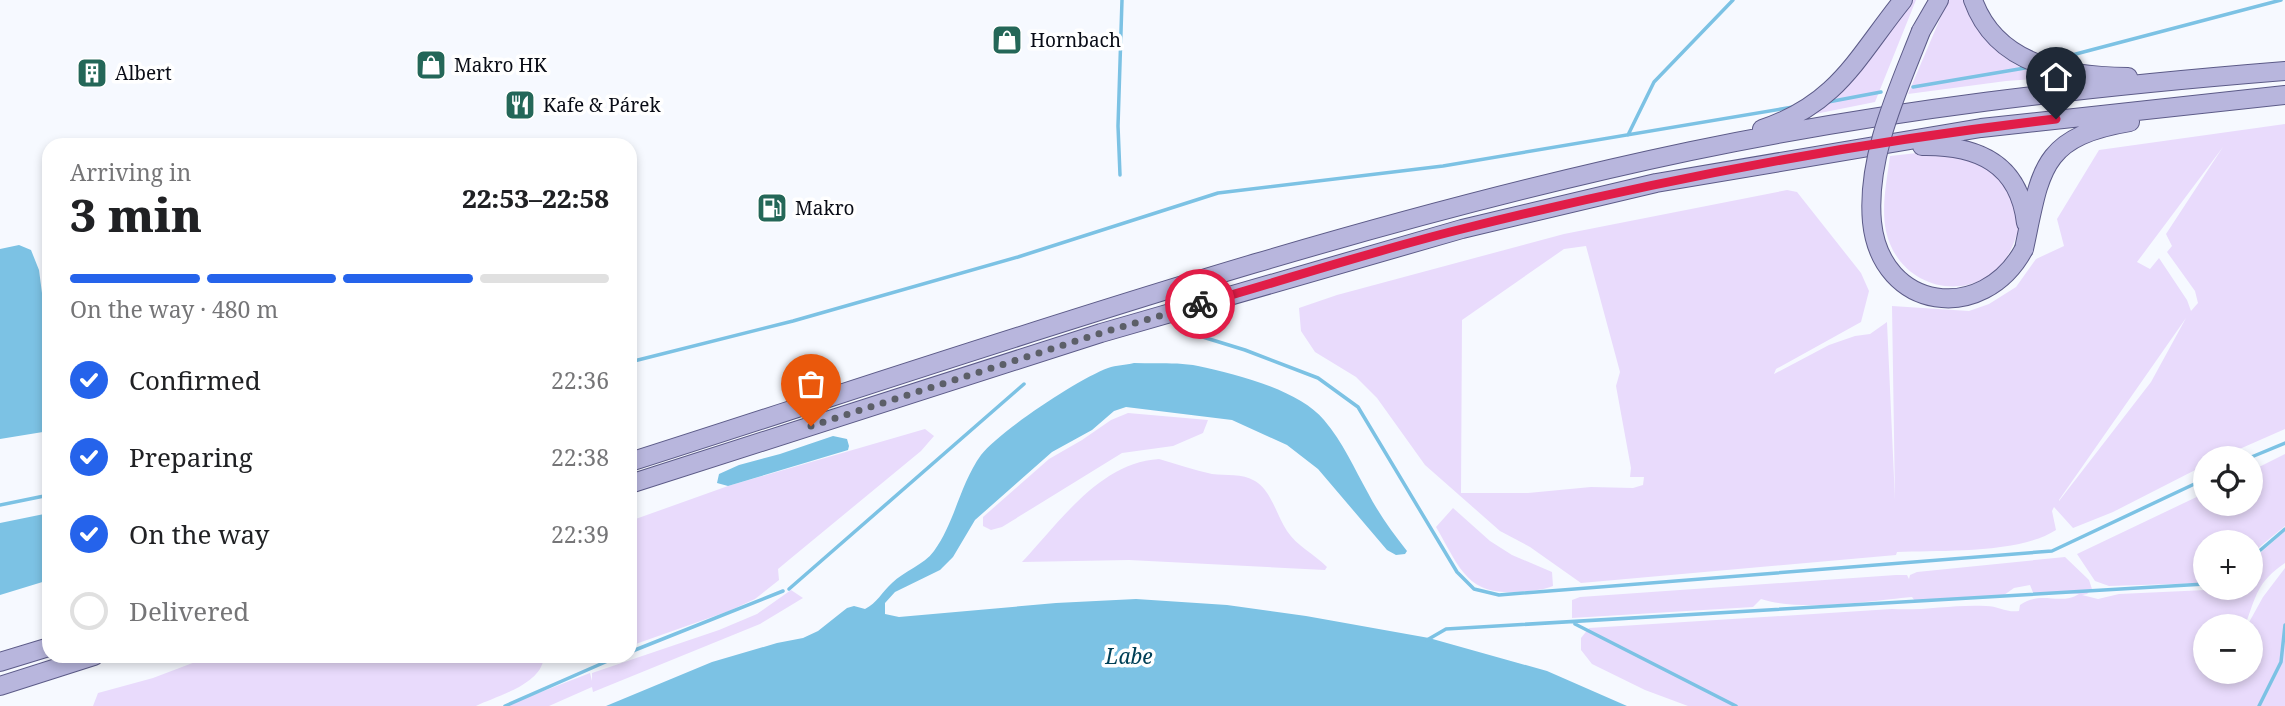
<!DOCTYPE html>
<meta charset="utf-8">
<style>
:root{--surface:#fff;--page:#f6f6f6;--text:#202124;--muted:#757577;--line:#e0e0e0;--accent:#2563eb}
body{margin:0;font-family:"Noto Serif",serif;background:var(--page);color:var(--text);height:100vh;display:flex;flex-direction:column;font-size:26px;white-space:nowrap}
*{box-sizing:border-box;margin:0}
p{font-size:23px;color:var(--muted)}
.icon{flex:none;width:38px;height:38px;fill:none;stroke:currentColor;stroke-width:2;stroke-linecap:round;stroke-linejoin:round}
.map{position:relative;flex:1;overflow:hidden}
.drawer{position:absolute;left:42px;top:138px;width:595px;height:525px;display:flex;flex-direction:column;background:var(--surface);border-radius:21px;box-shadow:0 4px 10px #0003}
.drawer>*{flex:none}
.buttons{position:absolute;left:2193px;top:446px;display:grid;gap:14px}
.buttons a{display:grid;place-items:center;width:70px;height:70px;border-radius:50%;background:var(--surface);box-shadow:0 4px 10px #0003;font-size:35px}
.pin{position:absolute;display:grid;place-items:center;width:60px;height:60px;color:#fff;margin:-72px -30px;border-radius:50% 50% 50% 0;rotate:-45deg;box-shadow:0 0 7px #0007}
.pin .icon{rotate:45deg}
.courier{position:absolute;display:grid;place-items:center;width:70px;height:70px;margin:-35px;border:5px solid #e11d48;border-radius:50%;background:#fff;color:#222;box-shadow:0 2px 9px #0007}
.summary em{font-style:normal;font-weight:800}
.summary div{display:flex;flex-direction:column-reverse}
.summary{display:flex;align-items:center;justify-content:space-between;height:119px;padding:0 28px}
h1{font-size:46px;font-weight:800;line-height:52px}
.bar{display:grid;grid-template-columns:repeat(4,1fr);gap:10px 7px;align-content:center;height:84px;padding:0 28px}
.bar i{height:9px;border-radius:5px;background:var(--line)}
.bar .on{background:var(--accent)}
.bar p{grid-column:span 4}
ol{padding:0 28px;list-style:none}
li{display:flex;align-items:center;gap:21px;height:77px}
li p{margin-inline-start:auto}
li .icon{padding:7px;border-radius:50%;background:var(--accent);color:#fff;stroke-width:4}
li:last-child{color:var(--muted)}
li i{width:38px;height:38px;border:4px solid var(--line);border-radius:50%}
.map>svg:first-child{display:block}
.green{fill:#e9dbfc;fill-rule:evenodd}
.water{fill:#7cc2e4}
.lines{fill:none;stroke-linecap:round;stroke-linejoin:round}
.stream{stroke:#7cc2e4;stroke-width:3.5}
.primary-casing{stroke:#5c5b88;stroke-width:20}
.primary{stroke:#b8b6dd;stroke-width:18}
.primary-bridge-casing{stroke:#5c5b88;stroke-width:20;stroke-linecap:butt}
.primary-bridge{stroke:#b8b6dd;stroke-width:18}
.done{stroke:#5c5f68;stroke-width:7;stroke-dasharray:0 12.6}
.route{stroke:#e11d48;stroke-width:9}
.labels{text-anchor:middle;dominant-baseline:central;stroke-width:7;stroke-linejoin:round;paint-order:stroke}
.poi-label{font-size:19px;fill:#090c16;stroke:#fff;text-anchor:start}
.water-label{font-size:21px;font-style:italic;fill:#004057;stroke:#fff}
</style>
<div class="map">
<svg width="2285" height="706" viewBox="0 0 2285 706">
<rect width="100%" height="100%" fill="#f6f9ff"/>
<!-- green -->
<path class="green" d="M 1908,0 L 1916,0 L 1875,102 L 1805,116 L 1858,73 Z
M 1948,0 L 1964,0 C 1973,28 1997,58 2025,69 C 2037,73 2051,74 2064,77 L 2006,81 L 1908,94 Z
M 2285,124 L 2285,429 L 2219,458 L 2205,458 L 2205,465 L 2113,512 L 2073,528 L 2054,507 L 2052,511 L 2056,530 C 2019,554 1941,550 1897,552 L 1896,555 L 1581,583 L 1530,547 L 1500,531 L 1425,465 L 1377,398 L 1356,377 L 1315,352 L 1301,331 L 1299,308 L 1337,295 L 1564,234 L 1787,190 L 1797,192 L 1861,273 L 1869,291 L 1861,322 L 1776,369 L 1774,374 L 1829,345 L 1855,336 L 1870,334 L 1887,322 L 1895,500 L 1892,306 L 1969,311 L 1989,304 L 2016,287 L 2036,259 L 2064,246 L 2057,219 L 2099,150 ZM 2223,147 L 2166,234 L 2172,246 L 2167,252 L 2195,291 L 2198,303 L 2191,311 L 2187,300 L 2159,258 L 2150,269 L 2137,262 ZM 1586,246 L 1620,372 L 1616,386 L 1631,468 L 1630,477 L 1644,477 L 1643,485 L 1633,488 L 1591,487 L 1528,493 L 1461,493 L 1462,320 L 1564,249 ZM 2186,318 L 2151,382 L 2059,501 L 2059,500 Z
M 1935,151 C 1965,154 2003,165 2012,199 C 2014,207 2018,216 2019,225 C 2019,231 2015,239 2013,245 C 1987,308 1900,296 1886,231 C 1881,207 1887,180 1890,156 Z
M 1128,413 L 1208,420 L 1203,433 L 1173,446 L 1122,453 L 1002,527 L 991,530 L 983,526 L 983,517 L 1049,459 L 1082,440 L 1111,420 Z
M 925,429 L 934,436 L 921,451 L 790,559 L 778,569 L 779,580 L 755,599 L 729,611 L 630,646 L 630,521 L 728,486 Z
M 2285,454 L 2285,526 L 2251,554 L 2250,542 L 2205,542 L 2205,583 L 2109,586 L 2095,581 L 2077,554 L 2205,493 L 2205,504 L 2250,504 L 2251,471 Z
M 1159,459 C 1177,464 1194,470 1212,474 C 1226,476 1242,473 1255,481 C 1271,490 1277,516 1287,531 C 1297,546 1314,554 1327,567 L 1325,570 L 1129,560 L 1022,562 C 1060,522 1099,463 1159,459 Z
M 1453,508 L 1490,541 L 1512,555 L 1552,572 L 1553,586 C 1541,591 1527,591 1514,592 C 1466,595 1458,564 1436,527 Z
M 2285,531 L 2285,563 C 2257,582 2256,596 2245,626 L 2205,626 L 2205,672 L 2250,672 L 2250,626 L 2247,626 L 2263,597 L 2285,568 L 2285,706 L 1688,706 L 1645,690 L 1592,664 L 1581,650 L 1581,638 L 1589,628 L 1892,609 C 1923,611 1955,604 1986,606 C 1998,606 2007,613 2019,611 L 2020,605 C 2041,590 2060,606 2079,594 L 2060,593 L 2034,595 L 2030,585 L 2014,588 L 2004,595 L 1915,601 L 1912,597 C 1870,601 1801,612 1761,599 L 1753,607 L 1572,618 L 1572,600 L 1580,597 L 1896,575 L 1907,575 L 1909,579 L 1910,575 L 1917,572 L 2065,557 L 2089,580 L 2092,589 L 2087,594 L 2082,595 L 2098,599 L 2119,594 L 2250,588 L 2251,561 Z
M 791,590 L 803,598 L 760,624 L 593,692 L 592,687 L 549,706 L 505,706 L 590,673 L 592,681 L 592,673 L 719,630 L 757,614 Z
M 211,656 L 587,656 L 563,663 L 547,659 L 543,662 C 536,686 497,696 476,706 L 93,706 L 98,693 L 153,678 Z"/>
<!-- water -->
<path class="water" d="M 19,245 L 31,250 L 39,270 L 42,293 L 49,299 L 49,431 L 0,439 L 0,249 Z
M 1134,363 C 1155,364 1178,362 1198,366 C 1236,374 1299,390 1324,420 C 1343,442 1354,468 1368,493 C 1379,514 1392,532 1407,551 L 1405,554 L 1396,555 L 1387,550 L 1318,469 L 1287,445 L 1232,420 L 1126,407 L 1114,411 L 1092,430 L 1052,452 L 975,520 L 953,557 L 940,570 L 895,592 L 885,603 L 885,614 L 899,617 L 1056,603 L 1136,599 L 1227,605 L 1306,616 L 1429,638 L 1547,671 L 1627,706 L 606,706 L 712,662 L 777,643 L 803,638 L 818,631 L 847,608 L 854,606 L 865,609 C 877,603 882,592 892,583 C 904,571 924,565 934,551 C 955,522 960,484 981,455 C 1000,431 1078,379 1108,368 C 1116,365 1126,365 1134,363 Z
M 833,436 L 847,439 L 849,446 L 848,450 L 728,486 L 717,483 L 719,474 L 739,465 L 780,454 Z
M 49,513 L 49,580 L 0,595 L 0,523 Z"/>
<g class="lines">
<!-- stream -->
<path class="stream" d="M 2053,60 L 2281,0
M 1913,87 L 2025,68
M 1828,102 L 1881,92
M 1628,135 L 1654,82 L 1733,0
M 1120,175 L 1118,126 L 1122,0
M 1180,330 L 1245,350 L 1318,378 L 1358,407 L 1457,572 L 1474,589 L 1499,595 L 2052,551 L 2205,479
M 630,362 L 793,321 L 1018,257 L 1218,193 L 1443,166 L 1793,107
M 2249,458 L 2285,443
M 0,505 L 49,495
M 2250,559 L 2285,529
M 789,589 L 1024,384
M 1575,624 L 1736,706
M 1427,640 L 1446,629 L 2205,584
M 630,652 L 783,591
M 505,706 L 619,656
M 2259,706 L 2281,662 L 2285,625"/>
<!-- primary casing -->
<g class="primary-casing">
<path id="primary" d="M 1973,0 C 1997,67 2067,76 2128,77
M 1921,31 L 1939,0
M 1762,129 C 1838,104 1857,57 1903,0
M 1922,146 C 1977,145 2019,163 2026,223
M 2024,249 C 2041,170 2040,137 2130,122
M 630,462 C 981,350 1330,227 1691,151 C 1886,110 2086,87 2285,71
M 630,484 L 1101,333 L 1462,229 L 1656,183 L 1981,128 L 2285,95
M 0,662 L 49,647
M 0,686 L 94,656"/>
</g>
<!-- primary -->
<use href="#primary" class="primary"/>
<!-- primary-bridge casing -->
<g class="primary-bridge-casing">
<path id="primary-bridge" d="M 1921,31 C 1898,90 1866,157 1872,222 C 1881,311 1983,325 2024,249"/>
</g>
<!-- primary-bridge -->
<use href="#primary-bridge" class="primary-bridge"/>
</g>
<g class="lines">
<!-- done -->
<path class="done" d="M 811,426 L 1101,333 L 1200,304"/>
<!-- route -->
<path class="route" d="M 1200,304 C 1288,279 1376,250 1466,228 C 1659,180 1857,142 2056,119"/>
</g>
<!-- icons -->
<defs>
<g id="shop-square" transform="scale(1.575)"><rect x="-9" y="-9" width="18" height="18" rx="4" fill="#246758" stroke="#fff"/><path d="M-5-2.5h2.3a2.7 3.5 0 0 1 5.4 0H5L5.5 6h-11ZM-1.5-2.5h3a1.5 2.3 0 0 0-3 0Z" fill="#fff"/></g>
<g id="building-square" transform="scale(1.575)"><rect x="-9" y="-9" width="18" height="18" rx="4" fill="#246758" stroke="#fff"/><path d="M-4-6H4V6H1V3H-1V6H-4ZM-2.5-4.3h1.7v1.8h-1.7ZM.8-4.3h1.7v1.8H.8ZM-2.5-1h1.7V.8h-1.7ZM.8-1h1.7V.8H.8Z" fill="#fff"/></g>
<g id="restaurant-square" transform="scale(1.575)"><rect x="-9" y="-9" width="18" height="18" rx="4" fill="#246758" stroke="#fff"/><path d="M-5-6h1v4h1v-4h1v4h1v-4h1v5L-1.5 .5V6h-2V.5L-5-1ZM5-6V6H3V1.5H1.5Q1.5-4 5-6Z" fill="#fff"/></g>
<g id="fuel-square" transform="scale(1.575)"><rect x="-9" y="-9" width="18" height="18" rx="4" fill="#246758" stroke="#fff"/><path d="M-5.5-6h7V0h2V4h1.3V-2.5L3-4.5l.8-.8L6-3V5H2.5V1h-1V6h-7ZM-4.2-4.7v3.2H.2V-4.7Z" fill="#fff"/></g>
</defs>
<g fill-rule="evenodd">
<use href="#shop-square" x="1007" y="40"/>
<use href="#shop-square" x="431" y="65"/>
<use href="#building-square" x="92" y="73"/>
<use href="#restaurant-square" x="520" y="105"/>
<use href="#fuel-square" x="772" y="208"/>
</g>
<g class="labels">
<!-- poi labels -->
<g class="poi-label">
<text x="1030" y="40">Hornbach</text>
<text x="454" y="65">Makro HK</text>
<text x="115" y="73">Albert</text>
<text x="543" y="105">Kafe &amp; Párek</text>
<text x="795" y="208">Makro</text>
</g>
<!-- water labels -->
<g class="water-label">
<text x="1129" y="656">Labe</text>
</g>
</g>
</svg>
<div class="buttons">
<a><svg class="icon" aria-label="locate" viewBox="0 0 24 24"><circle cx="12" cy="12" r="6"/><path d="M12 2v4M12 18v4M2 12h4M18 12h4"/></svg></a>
<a>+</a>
<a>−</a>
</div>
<div class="pin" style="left:811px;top:426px;background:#ea580c"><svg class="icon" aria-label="bag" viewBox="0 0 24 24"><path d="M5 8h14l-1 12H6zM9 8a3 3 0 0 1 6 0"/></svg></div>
<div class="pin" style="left:2056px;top:119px;background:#1f2937"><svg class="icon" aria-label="home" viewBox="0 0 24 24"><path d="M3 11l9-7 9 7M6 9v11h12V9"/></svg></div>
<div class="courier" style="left:1200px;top:304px"><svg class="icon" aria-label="bike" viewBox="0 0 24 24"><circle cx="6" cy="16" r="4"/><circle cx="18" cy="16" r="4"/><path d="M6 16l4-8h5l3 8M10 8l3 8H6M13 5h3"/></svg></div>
<section class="drawer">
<div class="summary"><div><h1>3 min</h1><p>Arriving in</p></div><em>22:53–22:58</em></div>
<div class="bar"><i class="on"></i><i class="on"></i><i class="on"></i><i></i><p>On the way · 480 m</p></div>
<ol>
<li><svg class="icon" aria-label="check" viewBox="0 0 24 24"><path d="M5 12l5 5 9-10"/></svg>Confirmed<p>22:36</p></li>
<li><svg class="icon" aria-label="check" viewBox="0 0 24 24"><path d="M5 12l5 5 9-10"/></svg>Preparing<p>22:38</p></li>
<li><svg class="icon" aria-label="check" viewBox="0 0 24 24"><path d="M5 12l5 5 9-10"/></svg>On the way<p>22:39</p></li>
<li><i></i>Delivered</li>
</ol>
</section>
</div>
